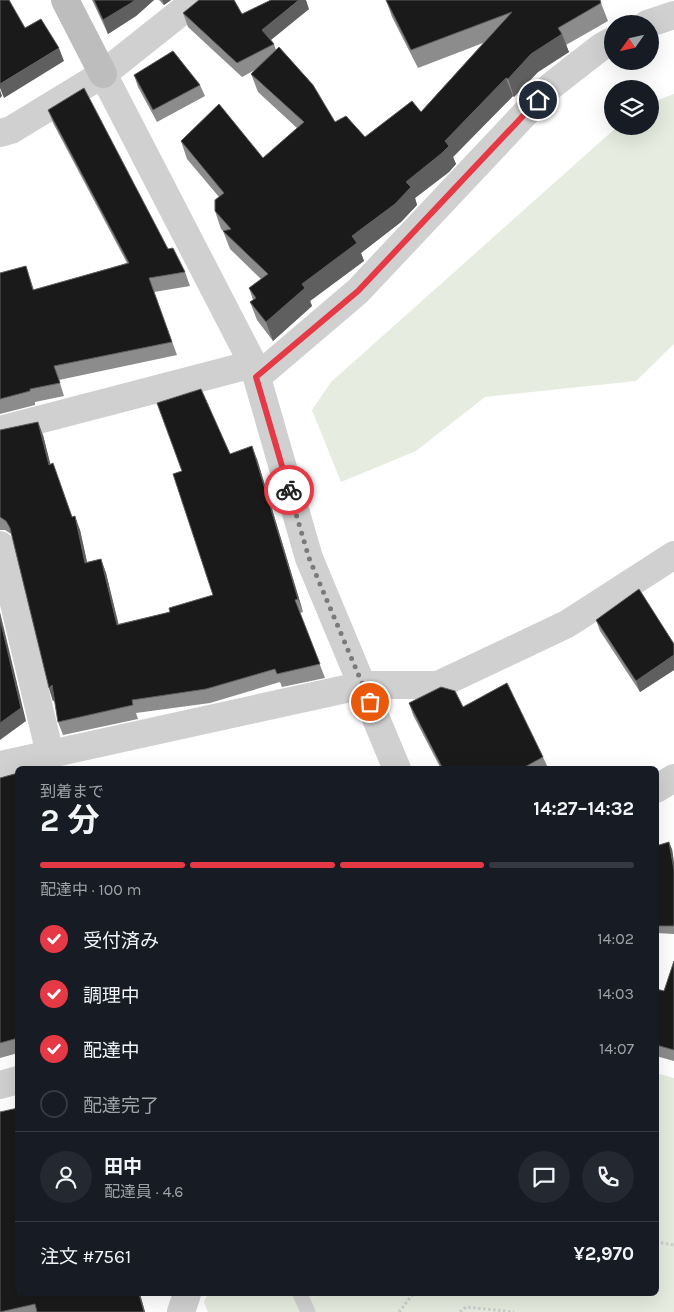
<!DOCTYPE html>
<html lang="ja">
<meta charset="utf-8">
<style>
:root{--surface:#171b24;--page:#242831;--text:#f1f3f6;--muted:#9ea1a6;--line:#363941;--accent:#e63946}
body{margin:0;font-family:Karla,"Noto Sans JP",sans-serif;background:var(--page);color:var(--text);height:100vh;display:flex;flex-direction:column;font-size:19px;white-space:nowrap}
*{box-sizing:border-box;margin:0}
p{font-size:16px;color:var(--muted)}
.icon{flex:none;width:28px;height:28px;fill:none;stroke:currentColor;stroke-width:2;stroke-linecap:round;stroke-linejoin:round}
.map{position:relative;flex:1;overflow:hidden}
.side{position:absolute;left:15px;top:766px;width:644px;height:530px;display:flex;flex-direction:column;background:var(--surface);border-radius:8px;box-shadow:0 5px 20px #0002}
.side>*{flex:none}
.needle{width:32px;rotate:236deg}
.buttons{position:absolute;left:604px;top:15px;display:grid;gap:10px}
.buttons a{display:grid;place-items:center;width:55px;height:55px;border-radius:50%;background:var(--surface);box-shadow:0 5px 20px #0002;font-size:25px}
.pin{position:absolute;display:grid;place-items:center;width:42px;height:42px;color:#fff;margin:-21px;border:2px solid #fff;border-radius:50%;box-shadow:0 1px 5px #0007}
.courier{position:absolute;display:grid;place-items:center;width:50px;height:50px;margin:-25px;border:4px solid #e63946;border-radius:50%;background:#fff;color:#222;box-shadow:0 1px 6px #0007}
.head em{font-style:normal;font-weight:700}
.head div{display:flex;flex-direction:column-reverse}
.head{display:flex;align-items:center;justify-content:space-between;height:85px;padding:0 25px}
h1{font-size:32px;font-weight:700;line-height:38px}
.bar{display:grid;grid-template-columns:repeat(4,1fr);gap:8px 5px;align-content:center;height:60px;padding:0 25px}
.bar i{height:6px;border-radius:4px;background:var(--line)}
.bar .selected{background:var(--accent)}
.bar p{grid-column:span 4}
.line{display:flex;align-items:center;gap:12px;padding:0 25px;border-top:1px solid var(--line)}
.line div{flex:1}
.round{display:grid;place-items:center;flex:none;width:52px;height:52px;border-radius:26px;background:var(--page)}
ol{padding:0 25px;list-style:none}
li{display:flex;align-items:center;gap:15px;height:55px}
li p{margin-inline-start:auto}
li .icon{padding:5px;border-radius:50%;background:var(--accent);color:#fff;stroke-width:4}
li:last-child{color:var(--muted)}
li i{width:28px;height:28px;border:2px solid var(--line);border-radius:50%}
.map>svg:first-child{display:block}
.green{fill:#e6ecdf}
.lines{fill:none;stroke-linecap:round;stroke-linejoin:round}
.path{stroke:#cdcdcd;stroke-width:3;stroke-dasharray:2.5 2.5;stroke-linecap:butt}
.lane{stroke:#d0d0d0;stroke-width:15}
.street{stroke:#d0d0d0;stroke-width:28}
.secondary{stroke:#bdbdbd;stroke-width:28}
.wall{fill:#8c8c8c}
.shaded-wall{fill:#5f5f5f}
.building{fill:#1a1a1a;stroke:#5f5f5f}
.done{stroke:#7a7a7a;stroke-width:5;stroke-dasharray:0 9}
.route{stroke:#e63946;stroke-width:6}
</style>
<div class="map">
<svg width="674" height="1312" viewBox="0 0 674 1312">
<rect width="100%" height="100%" fill="#fff"/>
<!-- green -->
<path class="green" d="M 674,94 L 674,344 L 636,381 L 485,397 L 416,451 L 341,482 L 312,410 L 331,382 L 618,126 L 650,126 L 650,103 Z
M 656,1073 L 674,1078 L 674,1312 L 208,1312 L 204,1302 L 208,1294 L 656,1294 Z"/>
<g class="lines">
<!-- path -->
<path class="path" d="M 656,1242 L 674,1245
M 399,1312 L 413,1294
M 460,1312 L 466,1307 L 514,1312"/>
<!-- lane -->
<path class="lane" d="M 300,1294 L 308,1312"/>
<!-- street -->
<path class="street" d="M 647,24 L 674,15
M 103,74 L 253,364 L 309,558 L 397,769
M 0,133 L 11,130 L 103,74 L 196,0
M 257,377 L 358,291 L 551,86 L 601,47 L 612,41
M 0,430 L 253,364
M 0,545 L 50,754
M 0,765 L 364,685 L 438,685 L 567,624 L 674,555
M 656,789 L 674,778
M 0,1085 L 18,1080
M 181,1312 L 187,1294"/>
<!-- secondary -->
<path class="secondary" d="M 65,0 L 103,74"/>
</g>
<!-- wall -->
<path class="wall" d="M 92,0 L 154,0 L 136,16 L 108,34 Z
M 159,0 L 171,0 L 164,5 Z
M 386,0 L 601,3 L 608,21 L 566,45 L 569,52 L 538,72 L 514,97 L 513,96 L 453,157 L 456,164 L 449,172 L 415,198 L 417,205 L 401,222 L 361,253 L 364,261 L 310,301 L 312,306 L 273,341 L 257,320 L 250,302 L 253,300 L 249,288 L 261,279 L 230,249 L 223,231 L 221,229 L 215,211 L 219,197 L 187,159 L 181,141 L 263,158 L 297,128 L 258,92 L 251,74 L 255,70 L 242,77 L 188,27 L 183,13 L 242,14 L 309,9 L 271,40 L 274,44 L 276,50 L 335,122 L 365,137 L 421,112 L 483,43 L 418,68 L 392,17 Z
M 134,75 L 200,85 L 205,96 L 157,122 L 138,87 Z
M 48,110 L 168,249 L 185,272 L 190,286 L 154,292 L 177,355 L 59,380 L 64,396 L 35,402 L 35,405 L 0,414 L 0,273 L 26,266 L 34,290 L 127,263 L 53,123 Z
M 0,430 L 43,435 L 50,464 L 72,517 L 80,530 L 87,562 L 101,559 L 106,573 L 118,624 L 170,612 L 213,595 L 230,454 L 257,459 L 303,612 L 300,613 L 325,678 L 282,687 L 280,682 L 210,703 L 136,713 L 138,719 L 63,735 L 58,722 L 55,700 L 53,701 L 49,688 L 12,536 L 11,534 L 5,530 L 0,530 Z
M 596,620 L 674,644 L 674,670 L 640,692 L 600,631 Z
M 409,703 L 463,707 L 543,757 L 548,768 L 441,769 L 413,715 Z
M 18,773 L 18,1053 L 0,1058 L 0,778 Z
M 656,846 L 672,849 L 674,863 L 674,934 L 656,933 Z
M 674,961 L 674,1061 L 656,1056 L 656,989 L 664,991 Z
M 18,1294 L 141,1294 L 140,1294 L 145,1312 L 0,1312 Z"/>
<!-- shaded-wall -->
<path class="shaded-wall" d="M 135,0 L 154,0 L 136,16 L 108,34 L 103,20 Z
M 162,0 L 171,0 L 164,5 Z
M 299,0 L 306,0 L 309,9 L 267,43 L 262,30 Z
M 562,34 L 569,52 L 538,72 L 514,97 L 508,79 L 531,54 Z
M 59,48 L 64,61 L 4,98 L 0,88 L 0,84 Z
M 506,78 L 513,96 L 453,157 L 456,164 L 449,172 L 415,198 L 417,205 L 401,222 L 361,253 L 364,261 L 310,301 L 312,306 L 273,341 L 266,322 L 302,284 L 406,182 L 445,141 Z
M 0,90 L 2,96 L 0,98 Z
M 38,422 L 43,435 L 54,478 L 49,465 Z
M 252,446 L 257,459 L 303,612 L 298,599 Z
M 75,516 L 80,530 L 90,576 L 85,563 Z
M 101,559 L 106,573 L 122,638 L 117,625 Z
M 0,612 L 26,721 L 0,740 Z
M 674,655 L 674,670 L 640,692 L 636,681 Z
M 52,685 L 57,699 L 53,701 L 49,688 Z
M 669,842 L 672,849 L 674,863 L 674,870 Z
M 139,1294 L 140,1294 L 145,1312 L 144,1312 Z"/>
<!-- building -->
<path class="building" d="M 0,0 L 9,0 L 25,28 L 41,19 L 59,48 L 0,84 Z
M 94,0 L 135,0 L 131,3 L 103,20 Z
M 199,0 L 234,0 L 242,14 L 271,0 L 299,0 L 262,30 L 274,44 L 237,63 L 183,13 Z
M 386,0 L 600,0 L 601,3 L 558,28 L 562,34 L 531,54 L 508,79 L 506,78 L 445,141 L 449,146 L 442,153 L 406,182 L 411,187 L 395,204 L 352,236 L 357,243 L 302,284 L 305,288 L 266,322 L 250,302 L 256,298 L 249,288 L 268,274 L 223,231 L 231,229 L 215,211 L 215,200 L 224,193 L 181,141 L 219,104 L 263,158 L 304,122 L 251,74 L 279,47 L 313,85 L 335,122 L 346,116 L 365,137 L 412,101 L 421,112 L 512,12 L 411,50 Z
M 173,51 L 200,85 L 153,110 L 134,75 Z
M 84,88 L 168,249 L 173,248 L 185,272 L 149,278 L 172,342 L 54,366 L 60,383 L 30,389 L 30,391 L 0,399 L 0,273 L 26,266 L 33,290 L 129,263 L 48,110 Z
M 201,389 L 230,454 L 252,446 L 298,599 L 295,600 L 320,664 L 277,674 L 275,669 L 206,689 L 132,700 L 133,705 L 58,722 L 52,685 L 49,688 L 10,528 L 6,521 L 0,517 L 0,430 L 38,422 L 49,465 L 53,463 L 72,517 L 75,516 L 85,563 L 101,559 L 117,625 L 170,612 L 169,608 L 213,595 L 173,474 L 182,471 L 157,403 Z
M 639,589 L 674,644 L 674,655 L 636,681 L 596,620 Z
M 0,619 L 21,708 L 0,723 Z
M 507,683 L 543,757 L 521,769 L 443,769 L 409,703 L 441,687 L 455,691 L 463,707 Z
M 18,773 L 18,1038 L 0,1043 L 0,778 Z
M 669,842 L 674,870 L 674,926 L 656,926 L 656,846 Z
M 674,961 L 674,1050 L 656,1045 L 656,989 L 664,991 Z
M 18,1108 L 18,1294 L 139,1294 L 144,1312 L 37,1312 L 35,1304 L 0,1312 L 0,1112 Z"/>
<g class="lines">
<!-- done -->
<path class="done" d="M 289,490 L 309,558 L 370,702"/>
<!-- route -->
<path class="route" d="M 289,490 L 256,377 L 358,291 L 538,100"/>
</g>
</svg>
<div class="buttons">
<a><svg class="needle" viewBox="-14 -14 28 28"><path d="M0-13l5 13h-10z" fill="#e53935"/><path d="M0 13l5-13h-10z" fill="#9ea1a6"/></svg></a>
<a><svg class="icon" aria-label="layers" viewBox="0 0 24 24"><path d="M12 4l9 5-9 5-9-5zM3 14l9 5 9-5"/></svg></a>
</div>
<div class="pin" style="left:370px;top:702px;background:#ea580c"><svg class="icon" aria-label="bag" viewBox="0 0 24 24"><path d="M5 8h14l-1 12H6zM9 8a3 3 0 0 1 6 0"/></svg></div>
<div class="pin" style="left:538px;top:100px;background:#1f2937"><svg class="icon" aria-label="home" viewBox="0 0 24 24"><path d="M3 11l9-7 9 7M6 9v11h12V9"/></svg></div>
<div class="courier" style="left:289px;top:490px"><svg class="icon" aria-label="bike" viewBox="0 0 24 24"><circle cx="6" cy="16" r="4"/><circle cx="18" cy="16" r="4"/><path d="M6 16l4-8h5l3 8M10 8l3 8H6M13 5h3"/></svg></div>
<section class="side">
<div class="head"><div><h1>2 分</h1><p>到着まで</p></div><em>14:27–14:32</em></div>
<div class="bar"><i class="selected"></i><i class="selected"></i><i class="selected"></i><i></i><p>配達中 · 100 m</p></div>
<ol>
<li><svg class="icon" aria-label="check" viewBox="0 0 24 24"><path d="M5 12l5 5 9-10"/></svg>受付済み<p>14:02</p></li>
<li><svg class="icon" aria-label="check" viewBox="0 0 24 24"><path d="M5 12l5 5 9-10"/></svg>調理中<p>14:03</p></li>
<li><svg class="icon" aria-label="check" viewBox="0 0 24 24"><path d="M5 12l5 5 9-10"/></svg>配達中<p>14:07</p></li>
<li><i></i>配達完了</li>
</ol>
<div class="line" style="height:90px"><a class="round"><svg class="icon" aria-label="person" viewBox="0 0 24 24"><circle cx="12" cy="8" r="4"/><path d="M4 21q1-7 8-7t8 7"/></svg></a><div><b>田中</b><p>配達員 · 4.6</p></div><a class="round"><svg class="icon" aria-label="chat" viewBox="0 0 24 24"><path d="M4 5h16v11H9l-5 4z"/></svg></a><a class="round"><svg class="icon" aria-label="phone" viewBox="0 0 24 24"><path d="M5 4h4l2 5-3 2q2 4 5 5l2-3 5 2v4C11 20 4 13 5 4z"/></svg></a></div>
<div class="line" style="height:65px"><div>注文 #7561</div><b>¥2,970</b></div>
</section>
</div>
